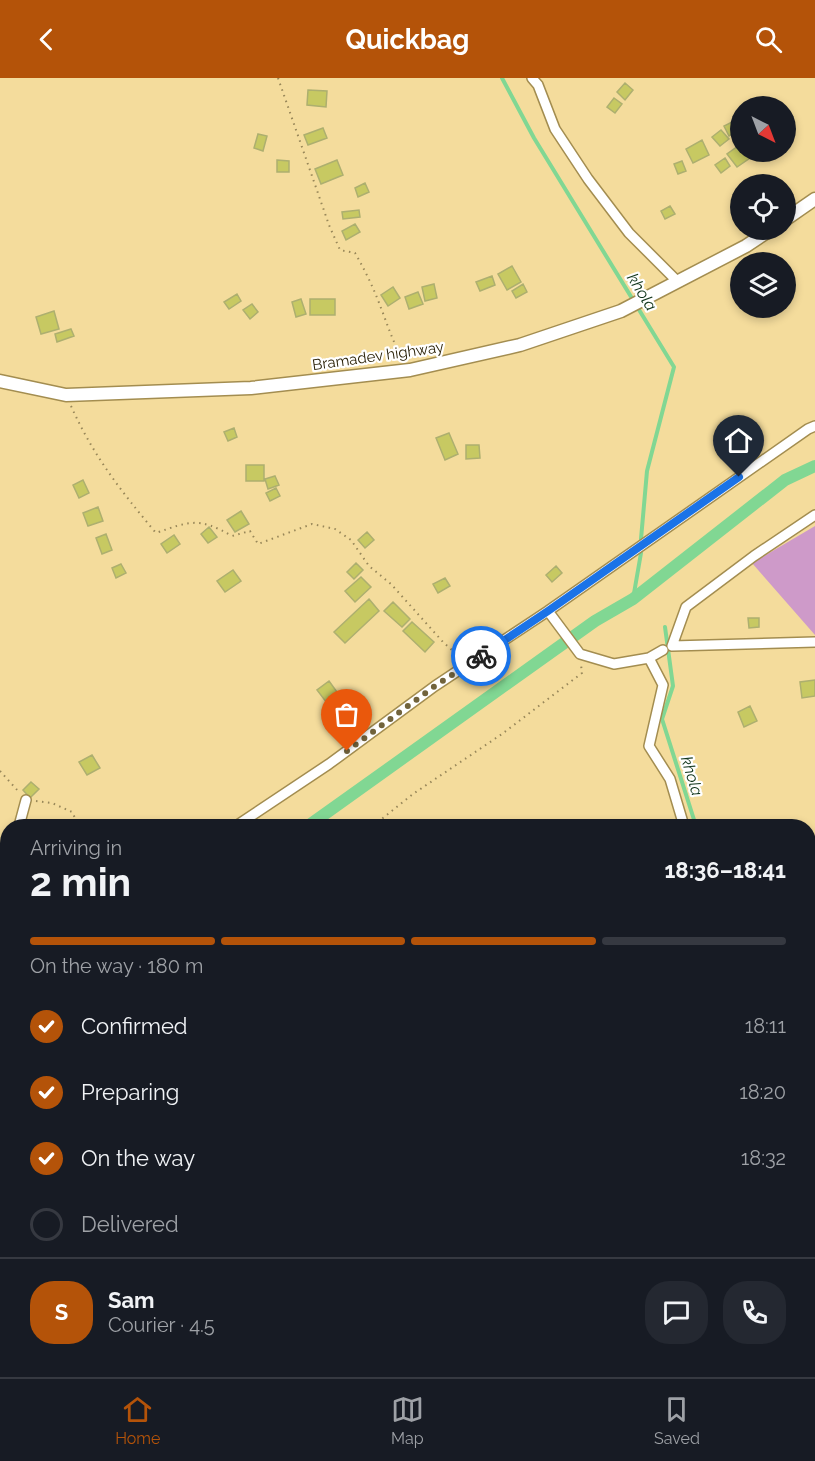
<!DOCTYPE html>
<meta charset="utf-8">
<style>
:root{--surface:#171b24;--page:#242831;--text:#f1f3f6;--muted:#9ea1a6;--line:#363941;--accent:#b45309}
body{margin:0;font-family:Raleway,sans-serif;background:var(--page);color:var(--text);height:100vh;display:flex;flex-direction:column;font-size:22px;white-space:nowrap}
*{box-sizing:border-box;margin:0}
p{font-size:20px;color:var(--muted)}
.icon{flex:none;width:33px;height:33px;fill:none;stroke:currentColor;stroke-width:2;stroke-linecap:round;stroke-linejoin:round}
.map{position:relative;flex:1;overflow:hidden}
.side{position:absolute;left:0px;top:741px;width:816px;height:558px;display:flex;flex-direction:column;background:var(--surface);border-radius:24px 24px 0 0;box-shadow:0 3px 9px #0003}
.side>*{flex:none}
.needle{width:39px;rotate:138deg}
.buttons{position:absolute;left:730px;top:18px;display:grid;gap:12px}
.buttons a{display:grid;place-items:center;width:66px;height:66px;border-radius:50%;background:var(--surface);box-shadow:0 3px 9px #0003;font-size:30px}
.pin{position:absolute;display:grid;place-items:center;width:51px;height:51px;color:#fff;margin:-62px -26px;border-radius:50% 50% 50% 0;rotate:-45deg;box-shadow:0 0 6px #0007}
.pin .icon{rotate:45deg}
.courier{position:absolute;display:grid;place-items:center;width:60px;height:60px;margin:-30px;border:4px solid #1a73e8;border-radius:50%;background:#fff;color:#222;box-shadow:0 2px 8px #0007}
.headline em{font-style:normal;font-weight:700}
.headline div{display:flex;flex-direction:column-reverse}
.headline{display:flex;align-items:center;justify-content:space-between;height:102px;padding:0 30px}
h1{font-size:39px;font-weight:700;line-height:45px}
.bar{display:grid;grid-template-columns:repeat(4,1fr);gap:9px 6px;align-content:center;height:72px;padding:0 30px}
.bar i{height:8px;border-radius:4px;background:var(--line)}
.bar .on{background:var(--accent)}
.bar p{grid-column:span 4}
.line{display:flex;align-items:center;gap:15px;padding:0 30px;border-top:2px solid var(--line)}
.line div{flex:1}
.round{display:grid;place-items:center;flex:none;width:63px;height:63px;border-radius:24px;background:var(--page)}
ol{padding:0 30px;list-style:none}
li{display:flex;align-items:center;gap:18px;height:66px}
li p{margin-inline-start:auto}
li .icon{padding:6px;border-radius:50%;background:var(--accent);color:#fff;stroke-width:4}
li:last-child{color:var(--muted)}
li i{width:33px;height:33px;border:3px solid var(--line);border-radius:50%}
header{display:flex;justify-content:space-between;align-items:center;height:78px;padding:0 30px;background:var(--accent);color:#fff;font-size:27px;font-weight:700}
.tabs{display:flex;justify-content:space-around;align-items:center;height:84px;border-top:2px solid var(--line);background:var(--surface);font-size:16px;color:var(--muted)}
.tabs a{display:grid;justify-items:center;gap:3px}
.tabs .on{color:var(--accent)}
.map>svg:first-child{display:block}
.green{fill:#ce9ac9}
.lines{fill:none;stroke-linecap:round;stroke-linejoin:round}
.stream{stroke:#81d793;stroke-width:4}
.canal{stroke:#81d793;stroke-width:12}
.building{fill:#c7c962;stroke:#adaf6f;stroke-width:1.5}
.minor-casing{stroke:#a38d50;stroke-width:12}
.tertiary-casing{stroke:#a38d50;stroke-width:15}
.path{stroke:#988759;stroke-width:2;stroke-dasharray:1.5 4.5;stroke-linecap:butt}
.minor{stroke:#fff;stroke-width:9}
.tertiary{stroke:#fff;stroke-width:12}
.done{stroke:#71633c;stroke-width:6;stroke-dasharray:0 10.8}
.route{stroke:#1a73e8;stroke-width:8}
.labels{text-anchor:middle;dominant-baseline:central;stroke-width:4.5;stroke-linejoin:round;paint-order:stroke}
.street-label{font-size:15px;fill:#2b2208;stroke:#fff}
.water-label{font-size:16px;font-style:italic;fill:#10341a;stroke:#fff}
</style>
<header><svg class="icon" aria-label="back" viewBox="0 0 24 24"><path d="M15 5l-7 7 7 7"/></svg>Quickbag<svg class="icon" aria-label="search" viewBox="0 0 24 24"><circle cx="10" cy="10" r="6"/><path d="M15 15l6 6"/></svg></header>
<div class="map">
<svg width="815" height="1299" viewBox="0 0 815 1299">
<rect width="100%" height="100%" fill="#f4dc9c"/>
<!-- green -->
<path class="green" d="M 815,448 L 815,557 L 752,485 Z
M 815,769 L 815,888 L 809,903 L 808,770 Z"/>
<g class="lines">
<!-- stream -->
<path class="stream" d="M 502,0 L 534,60 L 674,289 L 647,393 L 641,461
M 633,521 L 641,475
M 665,549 L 673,608 L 662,641 L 696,748"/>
<!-- canal -->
<path class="canal" d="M 308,748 L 595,543 L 633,521 L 785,402 L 815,388
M 0,964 L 8,959"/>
</g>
<!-- building -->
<path class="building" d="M 625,5 L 633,12 L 625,22 L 617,14 Z
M 308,12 L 327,13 L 326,29 L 307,27 Z
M 614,20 L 622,26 L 615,35 L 607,29 Z
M 734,43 L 739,52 L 729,58 L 724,48 Z
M 323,50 L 327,60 L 308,67 L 304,57 Z
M 721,52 L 729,61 L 720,68 L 712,59 Z
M 258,56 L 267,58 L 263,73 L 254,70 Z
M 702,62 L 709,77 L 693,85 L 686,71 Z
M 741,66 L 741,74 L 746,74 L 750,80 L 737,89 L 727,76 Z
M 725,80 L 730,88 L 721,95 L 715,87 Z
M 277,82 L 289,83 L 289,94 L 277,94 Z
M 337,82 L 343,97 L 321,106 L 315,91 Z
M 682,83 L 686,93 L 678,96 L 674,86 Z
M 365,105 L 369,114 L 358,119 L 355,110 Z
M 670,128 L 675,136 L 665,141 L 661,133 Z
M 359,132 L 360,139 L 343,141 L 342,134 Z
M 355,146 L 360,154 L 346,162 L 342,153 Z
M 512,188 L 521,204 L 507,212 L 498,196 Z
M 492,198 L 495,207 L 480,213 L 476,204 Z
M 434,206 L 437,220 L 425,223 L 422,209 Z
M 523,206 L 527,214 L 516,220 L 512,213 Z
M 393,209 L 400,220 L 388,228 L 381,217 Z
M 418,214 L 423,226 L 409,231 L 405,219 Z
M 237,216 L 241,223 L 229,231 L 224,224 Z
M 301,221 L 306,236 L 296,239 L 292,224 Z
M 310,221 L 335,221 L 335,237 L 310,237 Z
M 252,226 L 258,234 L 250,241 L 243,232 Z
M 54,233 L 59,251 L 41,256 L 36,239 Z
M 71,251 L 74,258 L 57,264 L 55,256 Z
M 234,350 L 237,359 L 228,363 L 224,354 Z
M 449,355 L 458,376 L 445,382 L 436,360 Z
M 466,367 L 479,367 L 480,380 L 466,381 Z
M 246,387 L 264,387 L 264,403 L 246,403 Z
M 275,398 L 279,407 L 268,411 L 265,401 Z
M 83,402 L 89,415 L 79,420 L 73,407 Z
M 276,410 L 280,418 L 270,423 L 266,415 Z
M 98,429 L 103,443 L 88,448 L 83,435 Z
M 241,433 L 249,446 L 235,454 L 227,442 Z
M 209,449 L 217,459 L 208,465 L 201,456 Z
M 367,454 L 374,462 L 365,470 L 358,462 Z
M 106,456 L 112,472 L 102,476 L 96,460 Z
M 174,457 L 180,466 L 167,475 L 161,466 Z
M 356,485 L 363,492 L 354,501 L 347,494 Z
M 121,486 L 126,495 L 116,500 L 112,490 Z
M 556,488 L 562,495 L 552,504 L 546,497 Z
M 233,492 L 241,503 L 225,514 L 217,503 Z
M 361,499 L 371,509 L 355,524 L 345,513 Z
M 445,500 L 450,508 L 438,515 L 433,506 Z
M 369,521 L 379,533 L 345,565 L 334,554 Z
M 393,524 L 410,541 L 402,549 L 384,533 Z
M 748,540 L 759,540 L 759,549 L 749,550 Z
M 412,544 L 434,564 L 425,574 L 403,553 Z
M 815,602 L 815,618 L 802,620 L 800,604 Z
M 329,603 L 345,625 L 333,633 L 317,612 Z
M 750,628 L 757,643 L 744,649 L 738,634 Z
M 92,677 L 100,690 L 87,697 L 79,684 Z
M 31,704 L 39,711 L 30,720 L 23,712 Z
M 71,1292 L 91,1292 L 93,1298 L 73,1299 Z"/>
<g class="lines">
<!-- minor casing -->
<g class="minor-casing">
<path id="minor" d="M 532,0 L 538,7 L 555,51 L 588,101 L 629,155 L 677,203
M 815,437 L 754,478 L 686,529 L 672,568 L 815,564
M 548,533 L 580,576 L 614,586 L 649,580 L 663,572
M 649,580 L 663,607 L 649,668 L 670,701 L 684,748
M 19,748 L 26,722
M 236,748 L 329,686 L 435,608 L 548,533 L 808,351 L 815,348
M 0,781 L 8,771
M 0,917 L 8,911
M 808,984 L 815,981
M 808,1036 L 815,1040
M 393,1292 L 397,1299
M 21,1299 L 40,1292"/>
</g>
<!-- tertiary casing -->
<g class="tertiary-casing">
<path id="tertiary" d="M 786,141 L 815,121
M 0,303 L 66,317 L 251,310 L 410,292 L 520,267 L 621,233 L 746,168 L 770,152"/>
</g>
<!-- path -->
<path class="path" d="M 278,0 L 329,147 L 340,172 L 355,175 C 365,192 374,211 381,230 C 388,248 393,265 403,281
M 71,328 C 94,379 121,413 156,455 C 190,443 199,439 232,458 L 250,453 L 258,466 L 312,446 L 335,451 L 351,462 L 369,488 L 391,506 L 443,564 L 461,580
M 0,693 L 19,714
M 36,723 L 52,725 L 72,734 L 79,748
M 373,748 L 413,716 L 502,656 L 582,595 L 581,587
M 0,1004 L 8,998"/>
<!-- minor -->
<use href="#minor" class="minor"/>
<!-- tertiary -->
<use href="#tertiary" class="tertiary"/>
</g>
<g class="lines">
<!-- done -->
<path class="done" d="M 347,673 L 435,608 L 481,578"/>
<!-- route -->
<path class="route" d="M 481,578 L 548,533 L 739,399"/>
</g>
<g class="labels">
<!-- street labels -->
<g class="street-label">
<text transform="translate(378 278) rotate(-8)">Bramadev highway</text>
</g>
<!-- water labels -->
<g class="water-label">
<text transform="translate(642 214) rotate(58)">khola</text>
<text transform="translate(692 698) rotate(73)">khola</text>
</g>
</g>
</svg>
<div class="buttons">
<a><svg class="needle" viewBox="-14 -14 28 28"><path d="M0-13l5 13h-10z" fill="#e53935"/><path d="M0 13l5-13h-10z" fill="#9ea1a6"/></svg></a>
<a><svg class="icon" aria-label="locate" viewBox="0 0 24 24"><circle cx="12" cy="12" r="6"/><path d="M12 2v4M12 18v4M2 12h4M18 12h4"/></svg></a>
<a><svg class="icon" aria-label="layers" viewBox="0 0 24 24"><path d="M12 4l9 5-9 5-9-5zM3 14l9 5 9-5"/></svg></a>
</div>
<div class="pin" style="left:347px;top:673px;background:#ea580c"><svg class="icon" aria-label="bag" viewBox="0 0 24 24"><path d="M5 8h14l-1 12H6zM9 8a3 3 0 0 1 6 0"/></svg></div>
<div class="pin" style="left:739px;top:399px;background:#1f2937"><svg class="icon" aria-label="home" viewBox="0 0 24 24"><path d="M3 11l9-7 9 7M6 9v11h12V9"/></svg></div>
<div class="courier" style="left:481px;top:578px"><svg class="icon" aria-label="bike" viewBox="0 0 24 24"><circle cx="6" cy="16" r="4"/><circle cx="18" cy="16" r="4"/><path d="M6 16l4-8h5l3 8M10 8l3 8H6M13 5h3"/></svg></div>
<section class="side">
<div class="headline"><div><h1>2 min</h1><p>Arriving in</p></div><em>18:36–18:41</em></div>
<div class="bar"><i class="on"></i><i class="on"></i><i class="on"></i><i></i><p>On the way · 180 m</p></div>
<ol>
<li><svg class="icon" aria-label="check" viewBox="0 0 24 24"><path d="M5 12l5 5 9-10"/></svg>Confirmed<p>18:11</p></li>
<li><svg class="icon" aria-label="check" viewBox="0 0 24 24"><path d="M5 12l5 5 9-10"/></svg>Preparing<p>18:20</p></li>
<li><svg class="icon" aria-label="check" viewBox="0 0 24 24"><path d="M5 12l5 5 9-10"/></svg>On the way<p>18:32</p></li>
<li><i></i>Delivered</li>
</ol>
<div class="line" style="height:108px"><b class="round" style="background:var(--accent);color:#fff">S</b><div><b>Sam</b><p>Courier · 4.5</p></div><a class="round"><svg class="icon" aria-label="chat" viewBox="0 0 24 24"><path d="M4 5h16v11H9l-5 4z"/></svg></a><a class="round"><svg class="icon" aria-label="phone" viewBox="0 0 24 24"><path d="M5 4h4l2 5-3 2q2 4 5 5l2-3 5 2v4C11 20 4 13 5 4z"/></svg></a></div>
</section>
</div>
<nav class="tabs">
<a class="on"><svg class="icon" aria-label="home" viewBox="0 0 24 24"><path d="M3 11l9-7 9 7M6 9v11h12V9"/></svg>Home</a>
<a><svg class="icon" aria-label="map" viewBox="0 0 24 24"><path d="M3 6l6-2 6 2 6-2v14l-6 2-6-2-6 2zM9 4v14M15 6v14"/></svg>Map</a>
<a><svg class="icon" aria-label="saved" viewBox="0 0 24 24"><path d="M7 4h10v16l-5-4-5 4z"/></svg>Saved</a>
</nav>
